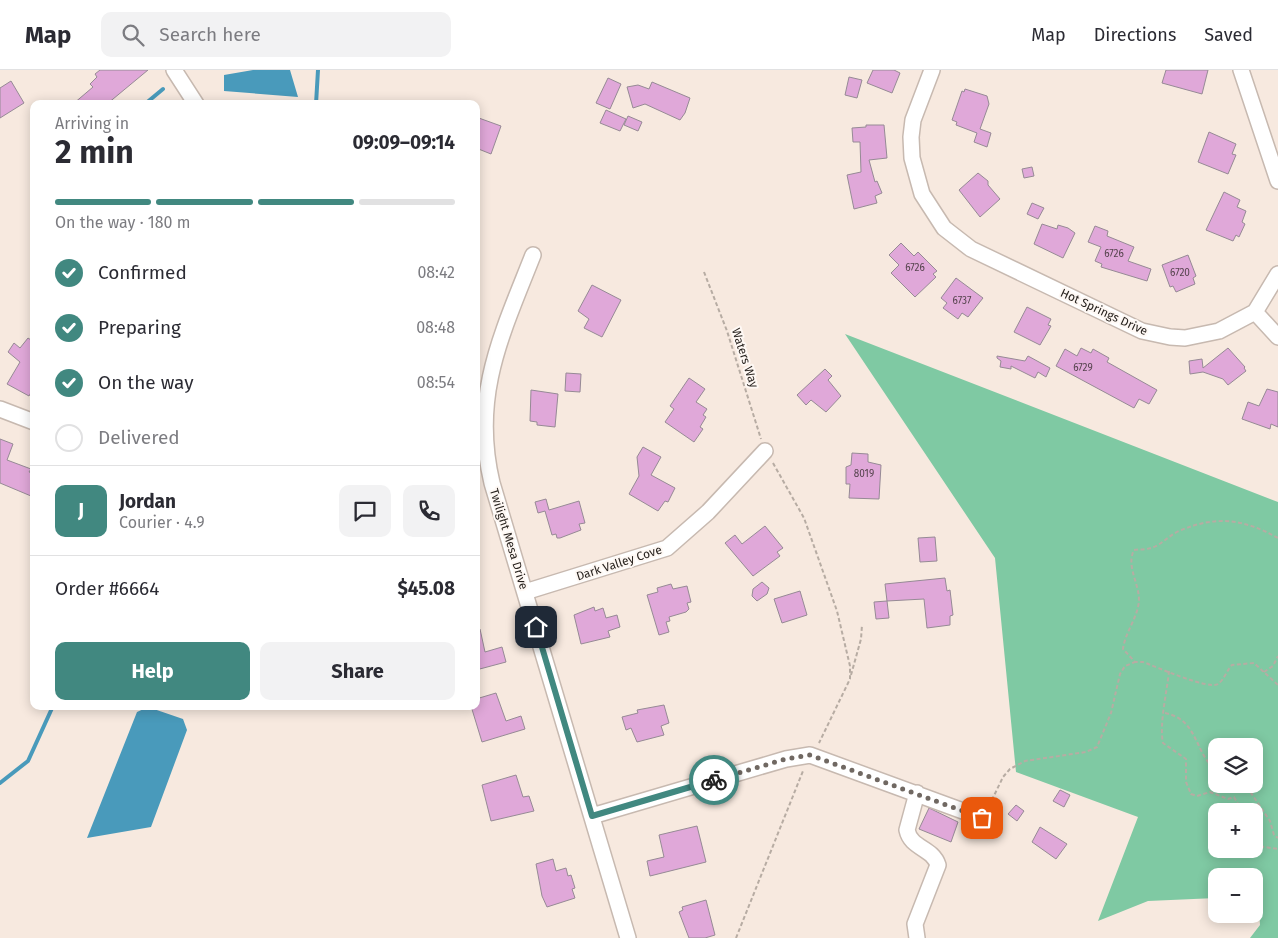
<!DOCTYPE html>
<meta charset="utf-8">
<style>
:root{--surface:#fff;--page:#f2f2f3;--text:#2b2b33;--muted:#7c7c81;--line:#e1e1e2;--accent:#418880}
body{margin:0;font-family:"Fira Sans",sans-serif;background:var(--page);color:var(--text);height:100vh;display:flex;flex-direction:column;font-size:19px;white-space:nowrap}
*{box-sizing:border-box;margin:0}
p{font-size:16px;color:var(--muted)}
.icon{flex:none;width:28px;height:28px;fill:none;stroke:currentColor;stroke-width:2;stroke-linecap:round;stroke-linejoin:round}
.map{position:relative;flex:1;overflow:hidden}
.details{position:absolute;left:30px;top:30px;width:450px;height:610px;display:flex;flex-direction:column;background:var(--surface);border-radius:10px;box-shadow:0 2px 12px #0003}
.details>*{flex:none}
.tools{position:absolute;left:1208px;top:668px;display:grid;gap:10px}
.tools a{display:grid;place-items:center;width:55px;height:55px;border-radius:10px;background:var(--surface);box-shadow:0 2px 12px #0003;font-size:25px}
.pin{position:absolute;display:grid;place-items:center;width:42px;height:42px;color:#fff;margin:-21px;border-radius:10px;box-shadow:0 2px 8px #0006}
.courier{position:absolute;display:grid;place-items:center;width:50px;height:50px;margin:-25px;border:4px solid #418880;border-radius:50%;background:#fff;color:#222;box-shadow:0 1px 6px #0007}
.head em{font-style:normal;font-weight:700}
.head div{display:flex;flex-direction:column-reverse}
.head{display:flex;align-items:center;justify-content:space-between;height:85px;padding:0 25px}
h1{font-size:32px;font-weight:700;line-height:38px}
.bar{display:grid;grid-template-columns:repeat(4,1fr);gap:8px 5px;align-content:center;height:60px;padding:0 25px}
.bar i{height:6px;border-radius:4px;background:var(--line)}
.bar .active{background:var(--accent)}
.bar p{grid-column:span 4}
.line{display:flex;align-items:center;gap:12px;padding:0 25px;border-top:1px solid var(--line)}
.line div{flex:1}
.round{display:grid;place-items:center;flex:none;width:52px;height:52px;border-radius:10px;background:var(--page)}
ol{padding:0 25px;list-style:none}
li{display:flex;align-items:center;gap:15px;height:55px}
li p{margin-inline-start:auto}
li .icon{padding:5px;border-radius:50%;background:var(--accent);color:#fff;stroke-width:4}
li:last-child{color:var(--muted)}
li i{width:28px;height:28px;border:2px solid var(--line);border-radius:50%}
.action{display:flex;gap:10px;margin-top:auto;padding:10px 25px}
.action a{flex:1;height:58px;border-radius:10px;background:var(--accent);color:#fff;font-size:20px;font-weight:700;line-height:58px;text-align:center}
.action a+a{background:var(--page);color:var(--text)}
header{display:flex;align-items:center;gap:30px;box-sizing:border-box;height:70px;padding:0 25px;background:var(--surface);border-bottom:1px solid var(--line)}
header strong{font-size:24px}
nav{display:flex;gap:28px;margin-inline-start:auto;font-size:18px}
.search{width:350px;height:45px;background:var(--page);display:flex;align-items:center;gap:12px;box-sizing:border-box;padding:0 18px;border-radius:10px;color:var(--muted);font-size:19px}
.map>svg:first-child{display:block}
.forest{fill:#7fc9a3;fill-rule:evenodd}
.water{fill:#499abb}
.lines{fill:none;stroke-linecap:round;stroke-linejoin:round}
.stream{stroke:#499abb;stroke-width:4}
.building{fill:#e0a8d9;stroke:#968a95}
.minor-casing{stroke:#c7b9b0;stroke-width:18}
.path{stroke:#b7aca3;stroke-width:2;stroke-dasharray:4 2.5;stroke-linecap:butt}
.minor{stroke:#fff;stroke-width:15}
.done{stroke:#706862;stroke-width:5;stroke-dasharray:0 9}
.route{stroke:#418880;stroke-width:6}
.labels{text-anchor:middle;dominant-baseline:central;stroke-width:4;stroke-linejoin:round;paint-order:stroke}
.number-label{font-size:10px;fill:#56444e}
.street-label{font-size:12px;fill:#28231f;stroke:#fef8f4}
</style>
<header>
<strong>Map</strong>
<div class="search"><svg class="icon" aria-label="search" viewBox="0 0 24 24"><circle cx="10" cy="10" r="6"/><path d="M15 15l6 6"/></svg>Search here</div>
<nav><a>Map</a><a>Directions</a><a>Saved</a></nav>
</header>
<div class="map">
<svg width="1278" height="868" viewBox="0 0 1278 868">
<rect width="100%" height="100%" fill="#f7e9df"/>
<!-- forest -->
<path class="forest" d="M 845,264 L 1278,432 L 1278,868 L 1250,868 L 1260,855 L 1259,841 L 1254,835 L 1254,806 L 1216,806 L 1216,828 L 1148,831 L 1098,851 L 1138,747 L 1016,702 L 995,488 ZM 1216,676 L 1254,676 L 1254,714 L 1216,714 ZM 1216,741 L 1254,741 L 1254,779 L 1216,779 Z"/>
<!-- water -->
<path class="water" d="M 253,0 L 290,0 L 298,27 L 224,21 L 224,5 Z
M 148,637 L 183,649 L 187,660 L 151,757 L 87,768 L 137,642 Z"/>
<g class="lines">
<!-- stream -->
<path class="stream" d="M 145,34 L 163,19
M 316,34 L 318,0
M 0,713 L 28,691 L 53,636"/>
</g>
<!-- building -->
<path class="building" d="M 100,0 L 148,0 L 107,34 L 73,34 L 93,17 L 90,14 L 97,7 L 95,4 Z
M 873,0 L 894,0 L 900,3 L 892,23 L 867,13 Z
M 1166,0 L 1208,0 L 1202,24 L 1162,13 Z
M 849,7 L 862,10 L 857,28 L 845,25 Z
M 608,8 L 621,14 L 610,39 L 596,33 Z
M 11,11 L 24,33 L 0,48 L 0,18 Z
M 652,12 L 690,28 L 685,43 L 680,50 L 645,34 L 633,38 L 627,17 L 638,15 L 649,19 Z
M 965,19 L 987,26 L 989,34 L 980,59 L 991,63 L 987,77 L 974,72 L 977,63 L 956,55 L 957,52 L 952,50 L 962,21 L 964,22 Z
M 606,40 L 626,49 L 620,61 L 600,53 Z
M 628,46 L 642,52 L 638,61 L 624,55 Z
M 476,47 L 501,56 L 491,84 L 476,78 Z
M 866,55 L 884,55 L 887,88 L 869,90 L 875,112 L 877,111 L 882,123 L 875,126 L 877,133 L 854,139 L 847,105 L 861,102 L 860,72 L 853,72 L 852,58 L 866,57 Z
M 1209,62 L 1236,74 L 1232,84 L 1236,85 L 1228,104 L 1198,92 Z
M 1032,97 L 1034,106 L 1024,108 L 1022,99 Z
M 978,103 L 988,111 L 988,115 L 1000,129 L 980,147 L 959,120 Z
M 1224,122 L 1240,130 L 1237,137 L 1246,141 L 1242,152 L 1245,154 L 1239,167 L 1236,165 L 1233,171 L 1206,160 Z
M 1032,133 L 1044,138 L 1038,149 L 1027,144 Z
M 1042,154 L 1057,159 L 1058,155 L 1068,158 L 1075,163 L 1063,188 L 1034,174 Z
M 1095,156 L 1108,161 L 1107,166 L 1134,177 L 1128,191 L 1151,199 L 1147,211 L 1101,197 L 1102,194 L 1095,191 L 1101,177 L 1088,172 Z
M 901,173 L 914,186 L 918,182 L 937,201 L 933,204 L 936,207 L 915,227 L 891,203 L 899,195 L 889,185 Z
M 1188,185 L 1196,206 L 1193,208 L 1195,214 L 1176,222 L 1173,216 L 1170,217 L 1162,195 Z
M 956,208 L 983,228 L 968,247 L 962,243 L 958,249 L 943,238 L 947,233 L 941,228 Z
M 592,215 L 621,230 L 602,267 L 584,258 L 589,249 L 578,241 Z
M 1027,237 L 1051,249 L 1048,255 L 1051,256 L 1040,275 L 1014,262 Z
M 28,268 L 34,272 L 34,317 L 29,326 L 7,314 L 20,292 L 8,282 L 14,273 L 20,278 Z
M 1081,278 L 1091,283 L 1093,279 L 1109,288 L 1107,292 L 1157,320 L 1149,334 L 1139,329 L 1134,338 L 1056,296 L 1065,279 L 1077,286 Z
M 1228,278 L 1245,297 L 1244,298 L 1246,301 L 1228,315 L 1223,309 L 1203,302 L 1190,304 L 1189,291 L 1202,289 L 1203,298 Z
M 997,286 L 1025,291 L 1028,286 L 1050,298 L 1046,307 L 1038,302 L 1035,308 L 1011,296 L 1011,299 L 1000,297 L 1001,291 L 997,288 Z
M 825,299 L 832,306 L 828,310 L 841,326 L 826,342 L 811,330 L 806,335 L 797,325 Z
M 566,303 L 581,304 L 580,322 L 565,321 Z
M 689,308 L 705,319 L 696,332 L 707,339 L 703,345 L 706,347 L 700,357 L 703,359 L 694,372 L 665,352 L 674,339 L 670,336 Z
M 1267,319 L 1278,322 L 1278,357 L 1271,354 L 1270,359 L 1242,349 L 1248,332 L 1259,336 Z
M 531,320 L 558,324 L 555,357 L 537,355 L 537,352 L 530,351 Z
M 0,369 L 13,374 L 7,390 L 31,399 L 29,402 L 34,404 L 34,419 L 31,426 L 0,413 Z
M 643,377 L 661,387 L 651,405 L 675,418 L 668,432 L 665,431 L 658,441 L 629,424 L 639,406 L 637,387 Z
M 852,383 L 868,384 L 868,392 L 881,395 L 879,429 L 849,428 L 850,414 L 846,414 L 846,397 L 851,395 Z
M 546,429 L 549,440 L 579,431 L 585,453 L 579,454 L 581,460 L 560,468 L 557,468 L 556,464 L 552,465 L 545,441 L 538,443 L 535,432 Z
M 765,456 L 783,478 L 777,482 L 780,486 L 753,506 L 725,473 L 735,465 L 742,474 Z
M 935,467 L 937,491 L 920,492 L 918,468 Z
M 945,508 L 947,521 L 950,520 L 953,545 L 950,546 L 950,555 L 927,558 L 924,529 L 887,531 L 885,514 Z
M 762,512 L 769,518 L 767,524 L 757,531 L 752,526 L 753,519 Z
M 671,514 L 673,519 L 687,516 L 691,532 L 687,533 L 689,539 L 686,542 L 669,547 L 670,551 L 666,552 L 669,562 L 659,565 L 647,525 L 658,522 L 657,518 Z
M 800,521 L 807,545 L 782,553 L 774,529 Z
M 887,531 L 889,548 L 876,549 L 874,532 Z
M 594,537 L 595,541 L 603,538 L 606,548 L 617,545 L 620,557 L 608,561 L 610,567 L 581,574 L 574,545 Z
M 476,559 L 480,559 L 485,582 L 502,577 L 506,592 L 476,600 Z
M 496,623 L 506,651 L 521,646 L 525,659 L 482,672 L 471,636 L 476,636 L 476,629 Z
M 664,635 L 669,653 L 661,656 L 664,665 L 637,672 L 631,658 L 626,660 L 622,647 L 638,643 L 637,640 Z
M 516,705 L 523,727 L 529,726 L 534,741 L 491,751 L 482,715 Z
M 1060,720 L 1070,725 L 1064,737 L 1053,731 Z
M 1016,735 L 1024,741 L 1017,751 L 1008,744 Z
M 929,738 L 958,752 L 951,772 L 919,759 Z
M 697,756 L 706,792 L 650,806 L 647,791 L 664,787 L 659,765 Z
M 1040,757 L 1067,774 L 1056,789 L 1032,772 Z
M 553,789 L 556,801 L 566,798 L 568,806 L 571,805 L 575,818 L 572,819 L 575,828 L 547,837 L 542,826 L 536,794 Z
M 706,830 L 715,865 L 705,868 L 689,868 L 679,842 L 683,840 L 682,837 Z"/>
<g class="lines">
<!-- minor casing -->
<g class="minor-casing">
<path id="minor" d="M 174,0 L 196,34
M 932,0 L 913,50 L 911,67 L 912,88 L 922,124 L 944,158 L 971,179 L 1142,261 L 1170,267 L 1185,268 L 1219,261 L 1255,242 L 1278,204
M 1241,0 L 1278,111
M 533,185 C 502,264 471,325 492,413 L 628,868
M 1255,242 L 1278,267
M 0,339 L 34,352
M 525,522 L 667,478 L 708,442 L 765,381
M 592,746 L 786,689 L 810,685 L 982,748
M 917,868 L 915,854 L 938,795 C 932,777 911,779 907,760 L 917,723"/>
</g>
<!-- path -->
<path class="path" d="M 704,202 L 727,261 L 761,369
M 773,393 L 804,448 L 837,541 L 850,596 L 850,609 L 819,673
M 1278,468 C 1244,449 1216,445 1179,461 C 1170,465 1164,472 1156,476 C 1149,480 1141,479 1134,480 C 1126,496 1139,513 1139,530 C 1138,548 1125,562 1123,579 L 1135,592 L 1143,592 C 1157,597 1208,620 1218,614 C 1224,610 1227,600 1232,595 L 1254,593 L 1278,615
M 1169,601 C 1167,622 1159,654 1163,673 L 1186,689 L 1186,712 L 1191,724 L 1197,726 L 1210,722 L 1228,729 L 1234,727 L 1242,741
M 1264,602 L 1273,596 L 1278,586
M 851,605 L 861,569 L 862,555
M 1165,643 C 1199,650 1194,683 1216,700
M 1234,714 L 1247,717 L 1270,751 L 1274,765 L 1278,768
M 989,736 L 1003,707 L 1010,699 L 1025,691 L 1086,682 L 1097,677 L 1111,643 L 1120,604 L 1125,596 L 1135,592
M 1254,766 L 1258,776 L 1278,779
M 736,868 L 803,701"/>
<!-- minor -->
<use href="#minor" class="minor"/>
</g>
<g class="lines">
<!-- done -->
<path class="done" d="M 714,710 L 786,689 L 810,685 L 982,748"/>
<!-- route -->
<path class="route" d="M 536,557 L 592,746 L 714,710"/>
</g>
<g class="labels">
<!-- number labels -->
<g class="number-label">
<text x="1114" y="184">6726</text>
<text x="915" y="198">6726</text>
<text x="1180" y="203">6720</text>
<text x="962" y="231">6737</text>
<text x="1083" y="298">6729</text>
<text x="864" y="404">8019</text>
</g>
<!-- street labels -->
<g class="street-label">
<text transform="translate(1104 242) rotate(25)">Hot Springs Drive</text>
<text transform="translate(745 288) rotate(72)">Waters Way</text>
<text transform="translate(509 469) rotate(73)">Twilight Mesa Drive</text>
<text transform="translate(619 493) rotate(-18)">Dark Valley Cove</text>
</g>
</g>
</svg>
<div class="tools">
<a><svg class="icon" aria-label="layers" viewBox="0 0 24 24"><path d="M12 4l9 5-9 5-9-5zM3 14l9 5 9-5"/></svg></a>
<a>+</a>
<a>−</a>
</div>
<div class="pin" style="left:982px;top:748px;background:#ea580c"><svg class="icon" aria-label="bag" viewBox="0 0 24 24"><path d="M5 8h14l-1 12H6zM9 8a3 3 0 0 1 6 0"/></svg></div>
<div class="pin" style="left:536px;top:557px;background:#1f2937"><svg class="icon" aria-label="home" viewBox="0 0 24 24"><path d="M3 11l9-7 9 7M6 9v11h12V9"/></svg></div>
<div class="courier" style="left:714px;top:710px"><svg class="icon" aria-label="bike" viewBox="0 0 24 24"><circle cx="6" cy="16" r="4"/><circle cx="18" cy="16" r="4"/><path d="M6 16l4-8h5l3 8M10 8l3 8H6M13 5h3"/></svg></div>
<section class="details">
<div class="head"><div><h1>2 min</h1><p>Arriving in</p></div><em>09:09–09:14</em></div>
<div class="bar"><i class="active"></i><i class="active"></i><i class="active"></i><i></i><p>On the way · 180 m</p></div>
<ol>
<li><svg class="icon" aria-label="check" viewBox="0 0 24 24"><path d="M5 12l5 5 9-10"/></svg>Confirmed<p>08:42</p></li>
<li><svg class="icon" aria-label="check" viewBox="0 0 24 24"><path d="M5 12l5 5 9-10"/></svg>Preparing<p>08:48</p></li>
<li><svg class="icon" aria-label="check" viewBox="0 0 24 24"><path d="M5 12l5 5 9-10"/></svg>On the way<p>08:54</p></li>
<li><i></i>Delivered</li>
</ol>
<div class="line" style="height:90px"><b class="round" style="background:var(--accent);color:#fff">J</b><div><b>Jordan</b><p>Courier · 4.9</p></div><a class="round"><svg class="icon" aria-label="chat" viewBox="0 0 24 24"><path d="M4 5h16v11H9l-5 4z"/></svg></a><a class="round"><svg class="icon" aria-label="phone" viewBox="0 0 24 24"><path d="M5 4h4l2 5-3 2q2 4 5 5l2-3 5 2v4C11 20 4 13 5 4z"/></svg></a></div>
<div class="line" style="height:65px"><div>Order #6664</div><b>$45.08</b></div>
<div class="action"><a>Help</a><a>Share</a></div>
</section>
</div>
